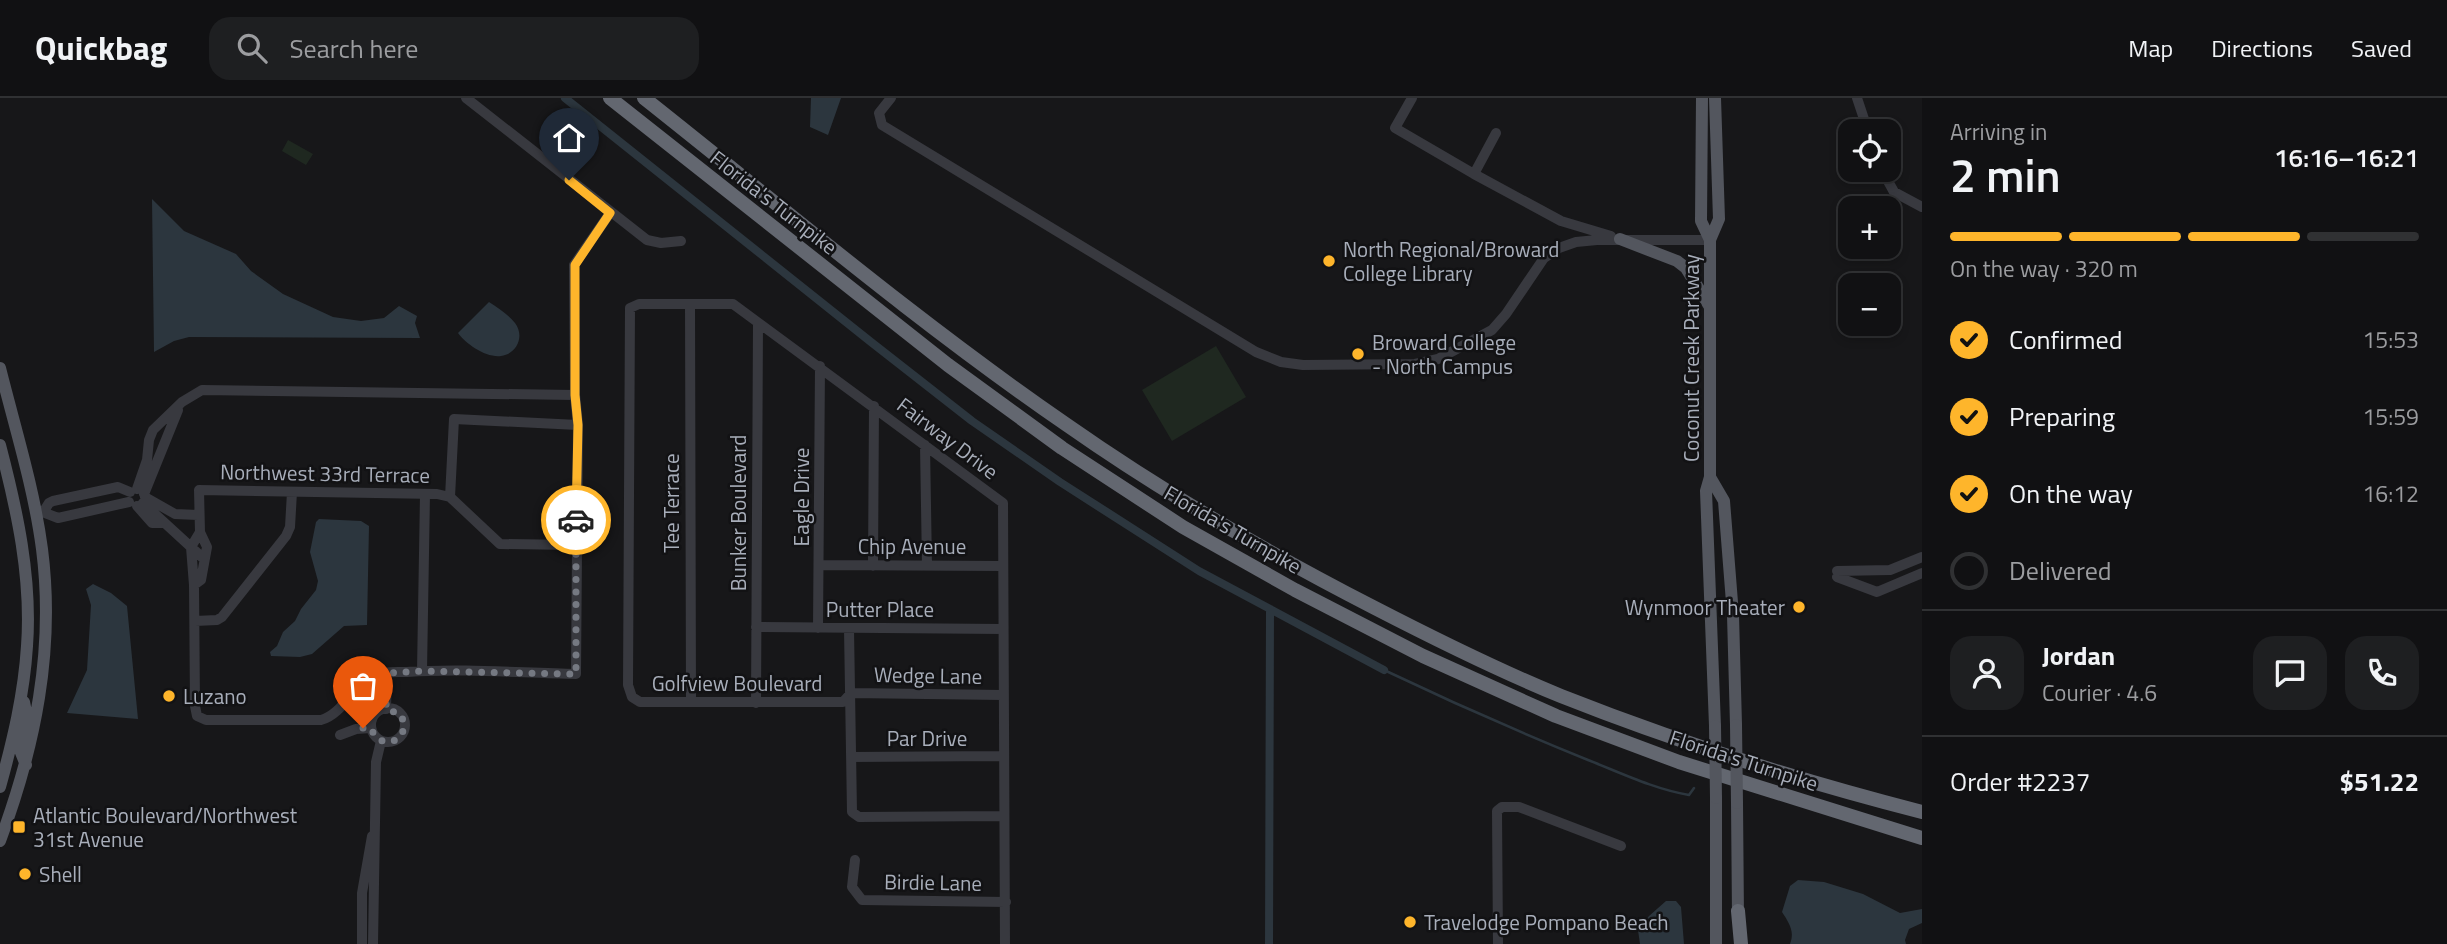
<!DOCTYPE html>
<meta charset="utf-8">
<style>
:root{--surface:#111113;--page:#1e1f21;--text:#f1f3f6;--muted:#9c9da0;--line:#303133;--accent:#feb52b}
body{margin:0;font-family:"Titillium Web",sans-serif;background:var(--page);color:var(--text);height:100vh;display:flex;flex-direction:column;font-size:26px;white-space:nowrap}
*{box-sizing:border-box;margin:0}
p{font-size:23px;color:var(--muted)}
.icon{flex:none;width:38px;height:38px;fill:none;stroke:currentColor;stroke-width:2;stroke-linecap:round;stroke-linejoin:round}
.map{position:relative;flex:1;overflow:hidden}
.sheet{display:flex;flex-direction:column;background:var(--surface);width:525px}
.sheet>*{flex:none}
.tools{position:absolute;left:1838px;top:21px;display:grid;gap:14px}
.tools a{display:grid;place-items:center;width:63px;height:63px;border-radius:14px;background:var(--surface);box-shadow:0 4px 10px #0003,0 0 0 2px var(--line);font-size:35px}
.pin{position:absolute;display:grid;place-items:center;width:60px;height:60px;color:#fff;margin:-72px -30px;border-radius:50% 50% 50% 0;rotate:-45deg;box-shadow:0 0 7px #0007}
.pin .icon{rotate:45deg}
.courier{position:absolute;display:grid;place-items:center;width:70px;height:70px;margin:-35px;border:5px solid #feb52b;border-radius:50%;background:#fff;color:#222;box-shadow:0 2px 9px #0007}
.headline em{font-style:normal;font-weight:600}
.headline div{display:flex;flex-direction:column-reverse}
.headline{display:flex;align-items:center;justify-content:space-between;height:119px;padding:0 28px}
h1{font-size:46px;font-weight:600;line-height:52px}
.bar{display:grid;grid-template-columns:repeat(4,1fr);gap:10px 7px;align-content:center;height:84px;padding:0 28px}
.bar i{height:9px;border-radius:5px;background:var(--line)}
.bar .selected{background:var(--accent)}
.bar p{grid-column:span 4}
.line{display:flex;align-items:center;gap:18px;padding:0 28px;border-top:2px solid var(--line)}
.line div{flex:1}
.round{display:grid;place-items:center;flex:none;width:74px;height:74px;border-radius:21px;background:var(--page)}
ol{padding:0 28px;list-style:none}
li{display:flex;align-items:center;gap:21px;height:77px}
li p{margin-inline-start:auto}
li .icon{padding:7px;border-radius:50%;background:var(--accent);color:#111;stroke-width:4}
li:last-child{color:var(--muted)}
li i{width:38px;height:38px;border:4px solid var(--line);border-radius:50%}
header{display:flex;align-items:center;gap:42px;box-sizing:border-box;height:98px;padding:0 35px;background:var(--surface);border-bottom:2px solid var(--line)}
header strong{font-size:33px}
nav{display:flex;gap:38px;margin-inline-start:auto;font-size:24px}
.search{width:490px;height:63px;background:var(--page);display:flex;align-items:center;gap:18px;box-sizing:border-box;padding:0 24px;border-radius:21px;color:var(--muted);font-size:26px}
main{display:flex;flex:1;min-height:0}
.map>svg:first-child{display:block}
.green{fill:#1f2820}
.water{fill:#2c363e}
.lines{fill:none;stroke-linecap:round;stroke-linejoin:round}
.stream{stroke:#2c363e;stroke-width:2.5}
.canal{stroke:#2c363e;stroke-width:8}
.minor{stroke:#38393f;stroke-width:10}
.major{stroke:#53565e;stroke-width:12}
.highway{stroke:#636770;stroke-width:14}
.major-bridge{stroke:#53565e;stroke-width:12}
.done{stroke:#757982;stroke-width:7;stroke-dasharray:0 12.6}
.route{stroke:#feb52b;stroke-width:9}
.poi-dot{fill:#feb52b;stroke:#121214;stroke-width:2.5}
.labels{text-anchor:middle;dominant-baseline:central;stroke-width:5;stroke-linejoin:round;paint-order:stroke}
.street-label{font-size:21px;fill:#a8aeba;stroke:#121214}
.poi-label{font-size:21px;fill:#a8aeba;stroke:#121214;text-anchor:start}
</style>
<header>
<strong>Quickbag</strong>
<div class="search"><svg class="icon" aria-label="search" viewBox="0 0 24 24"><circle cx="10" cy="10" r="6"/><path d="M15 15l6 6"/></svg>Search here</div>
<nav><a>Map</a><a>Directions</a><a>Saved</a></nav>
</header>
<main>
<div class="map">
<svg width="1922" height="846" viewBox="0 0 1922 846">
<rect width="100%" height="100%" fill="#171719"/>
<!-- green -->
<path class="green" d="M 288,42 L 313,56 L 306,67 L 282,53 Z
M 1216,248 L 1246,299 L 1172,343 L 1142,292 Z"/>
<!-- water -->
<path class="water" d="M 811,0 L 841,0 L 828,37 L 810,29 Z
M 152,101 L 184,133 L 236,156 L 251,173 L 283,196 L 333,219 L 361,223 L 384,220 L 399,208 L 417,218 L 415,225 L 420,240 L 189,239 L 174,243 L 154,254 Z
M 489,204 C 498,210 508,216 515,225 C 525,238 517,256 501,258 C 486,260 466,246 458,235 Z
M 319,421 L 361,423 L 369,428 L 367,527 L 344,528 L 312,556 L 300,559 L 271,558 L 270,554 L 277,548 L 283,534 L 295,523 L 301,511 L 316,492 L 318,483 L 310,454 L 316,424 Z
M 93,486 L 111,495 L 127,508 L 138,621 L 67,615 L 87,572 L 91,507 L 86,491 Z
M 1798,782 L 1824,784 L 1863,796 L 1900,815 L 1922,811 L 1922,825 L 1909,831 L 1905,842 L 1906,846 L 1790,846 C 1795,833 1789,825 1782,814 L 1790,788 Z
M 1666,803 L 1676,803 L 1681,809 L 1684,846 L 1640,846 L 1638,832 L 1649,818 Z"/>
<g class="lines">
<!-- stream -->
<path class="stream" d="M 1384,572 C 1451,604 1519,634 1588,662 C 1621,675 1654,691 1689,697 L 1694,690"/>
<!-- canal -->
<path class="canal" d="M 565,0 L 871,244 L 972,323 L 1060,384 L 1199,473 L 1384,572
M 1269,846 L 1270,511"/>
<!-- minor -->
<path class="minor" d="M 466,0 L 647,142 L 661,145 L 681,143
M 891,0 L 879,15 L 882,27 L 1256,254 L 1281,264 L 1303,267 L 1415,266 L 1438,261 L 1492,232 L 1506,216 L 1544,160 L 1559,150 L 1576,144 L 1597,142 L 1710,142
M 1412,0 L 1395,30 L 1474,76 L 1561,123 L 1611,138
M 1857,0 L 1868,33
M 1882,72 L 1894,94 L 1922,109
M 1474,76 L 1496,35
M 690,206 L 691,604
M 925,347 L 927,468
M 137,391 L 147,362 L 149,342 L 153,332 L 182,304 L 202,292 L 575,297
M 144,396 L 178,312
M 145,399 L 175,416 L 198,417
M 450,399 L 454,321 L 578,327
M 143,405 L 204,461
M 137,408 L 152,425 L 164,425
M 35,411 L 58,420 L 129,404
M 44,413 L 49,405 L 53,403 L 118,389 L 130,394
M 575,447 L 500,446 L 450,399 L 437,396 L 199,392 L 200,434 L 191,449 L 194,487 L 195,608 L 197,618 L 206,622 L 321,622 C 343,616 353,587 374,577 C 383,573 397,574 407,574 C 463,570 520,575 576,576 L 578,327 L 575,297 L 574,167 L 610,115
M 820,467 L 1003,468
M 873,468 L 874,308
M 1837,473 L 1890,472 L 1922,459
M 1837,479 L 1877,494 L 1922,475
M 194,487 L 201,482 L 207,449 L 200,434
M 195,523 L 217,522 L 222,519 L 286,438 L 290,429 L 292,394
M 756,529 L 1003,531
M 818,530 L 820,268
M 849,531 L 852,714 L 859,719 L 1003,718
M 422,573 L 425,396
M 1003,597 L 851,595 L 843,604 L 640,604 L 632,599 L 628,587 L 630,210 L 639,206 L 733,206 L 1003,405 L 1005,846
M 756,605 L 758,225
M371 627a17 17 0 1 1 34 0a17 17 0 1 1-34 0Z
M 386,611 L 387,575
M 340,637 L 356,631 L 371,630
M 851,659 L 1003,658
M 855,762 L 852,789 L 862,802 L 1006,804
M 362,846 L 362,795 L 372,738
M 373,846 L 376,664 L 381,643
M 1498,846 L 1497,713 L 1502,709 L 1519,709 L 1621,748"/>
<!-- major -->
<path class="major" d="M 1702,0 L 1701,123 L 1710,142
M 1620,141 L 1677,163 L 1686,170 L 1710,209
M 0,270 C 15,330 34,390 42,451 C 55,552 35,649 0,743
M 0,347 C 17,412 32,480 27,548 C 24,596 13,642 0,689
M 1710,379 L 1724,403 L 1733,517 L 1736,627
M 24,604 L 27,619 L 20,652 L 26,667
M 1715,628 L 1706,393 L 1710,379 L 1710,142 L 1719,121 L 1715,0
M 1716,700 L 1716,846
M 1737,705 L 1738,820"/>
<!-- highway -->
<path class="highway" d="M 610,0 L 948,267 L 1062,350 L 1183,429 L 1295,492 L 1423,558 L 1556,618 L 1679,664 L 1922,740
M 644,0 C 783,110 920,226 1067,327 C 1164,395 1268,455 1373,509 C 1435,541 1497,572 1561,598 C 1677,644 1801,683 1922,714
M 1738,813 L 1741,846"/>
<!-- major-bridge -->
<path class="major-bridge" d="M 1736,627 L 1737,705
M 1715,628 L 1716,700"/>
</g>
<g class="lines">
<!-- done -->
<path class="done" d="M 363,630 L 371,630 C 381,657 415,640 400,616 L 386,611 L 387,575 L 422,573 L 576,576 L 576,422"/>
<!-- route -->
<path class="route" d="M 569,82 L 610,115 L 575,167 L 575,297 L 578,327 L 576,422"/>
</g>
<!-- markers -->
<g class="poi-dot">
<circle cx="1329" cy="163" r="7"/>
<circle cx="1358" cy="256" r="7"/>
<circle cx="1799" cy="509" r="7"/>
<circle cx="169" cy="598" r="7"/>
<rect x="12" y="722" width="14" height="14" rx="3.5"/>
<circle cx="25" cy="776" r="7"/>
<circle cx="1410" cy="824" r="7"/>
</g>
<g class="labels">
<!-- street labels -->
<g class="street-label">
<text transform="translate(774 104) rotate(38)">Florida's Turnpike</text>
<text transform="translate(1691 260) rotate(-90)">Coconut Creek Parkway</text>
<text transform="translate(948 340) rotate(37)">Fairway Drive</text>
<text transform="translate(325 375) rotate(1)">Northwest 33rd Terrace</text>
<text transform="translate(801 399) rotate(-90)">Eagle Drive</text>
<text transform="translate(671 405) rotate(-90)">Tee Terrace</text>
<text transform="translate(738 415) rotate(-90)">Bunker Boulevard</text>
<text transform="translate(1233 431) rotate(30)">Florida's Turnpike</text>
<text x="912" y="448">Chip Avenue</text>
<text x="880" y="511">Putter Place</text>
<text transform="translate(928 577) rotate(1)">Wedge Lane</text>
<text x="737" y="585">Golfview Boulevard</text>
<text x="927" y="640">Par Drive</text>
<text transform="translate(1744 662) rotate(18)">Florida's Turnpike</text>
<text transform="translate(933 784) rotate(1)">Birdie Lane</text>
</g>
<!-- poi labels -->
<g class="poi-label">
<text x="1343" y="151">North Regional/Broward<tspan x="1343" dy="24">College Library</tspan></text>
<text x="1372" y="244">Broward College<tspan x="1372" dy="24">- North Campus</tspan></text>
<text x="1785" y="509" text-anchor="end">Wynmoor Theater</text>
<text x="183" y="598">Luzano</text>
<text x="33" y="717">Atlantic Boulevard/Northwest<tspan x="33" dy="24">31st Avenue</tspan></text>
<text x="39" y="776">Shell</text>
<text x="1424" y="824">Travelodge Pompano Beach</text>
</g>
</g>
</svg>
<div class="tools">
<a><svg class="icon" aria-label="locate" viewBox="0 0 24 24"><circle cx="12" cy="12" r="6"/><path d="M12 2v4M12 18v4M2 12h4M18 12h4"/></svg></a>
<a>+</a>
<a>−</a>
</div>
<div class="pin" style="left:363px;top:630px;background:#ea580c"><svg class="icon" aria-label="bag" viewBox="0 0 24 24"><path d="M5 8h14l-1 12H6zM9 8a3 3 0 0 1 6 0"/></svg></div>
<div class="pin" style="left:569px;top:82px;background:#1f2937"><svg class="icon" aria-label="home" viewBox="0 0 24 24"><path d="M3 11l9-7 9 7M6 9v11h12V9"/></svg></div>
<div class="courier" style="left:576px;top:422px"><svg class="icon" aria-label="car" viewBox="0 0 24 24"><path d="M5 17H2v-5l4-1 3-4h7l3 4 3 1v5h-3M9 17h6M6 11h13"/><circle cx="7" cy="17" r="2"/><circle cx="17" cy="17" r="2"/></svg></div>
</div>
<section class="sheet">
<div class="headline"><div><h1>2 min</h1><p>Arriving in</p></div><em>16:16–16:21</em></div>
<div class="bar"><i class="selected"></i><i class="selected"></i><i class="selected"></i><i></i><p>On the way · 320 m</p></div>
<ol>
<li><svg class="icon" aria-label="check" viewBox="0 0 24 24"><path d="M5 12l5 5 9-10"/></svg>Confirmed<p>15:53</p></li>
<li><svg class="icon" aria-label="check" viewBox="0 0 24 24"><path d="M5 12l5 5 9-10"/></svg>Preparing<p>15:59</p></li>
<li><svg class="icon" aria-label="check" viewBox="0 0 24 24"><path d="M5 12l5 5 9-10"/></svg>On the way<p>16:12</p></li>
<li><i></i>Delivered</li>
</ol>
<div class="line" style="height:126px"><a class="round"><svg class="icon" aria-label="person" viewBox="0 0 24 24"><circle cx="12" cy="8" r="4"/><path d="M4 21q1-7 8-7t8 7"/></svg></a><div><b>Jordan</b><p>Courier · 4.6</p></div><a class="round"><svg class="icon" aria-label="chat" viewBox="0 0 24 24"><path d="M4 5h16v11H9l-5 4z"/></svg></a><a class="round"><svg class="icon" aria-label="phone" viewBox="0 0 24 24"><path d="M5 4h4l2 5-3 2q2 4 5 5l2-3 5 2v4C11 20 4 13 5 4z"/></svg></a></div>
<div class="line" style="height:91px"><div>Order #2237</div><b>$51.22</b></div>
</section>
</main>
